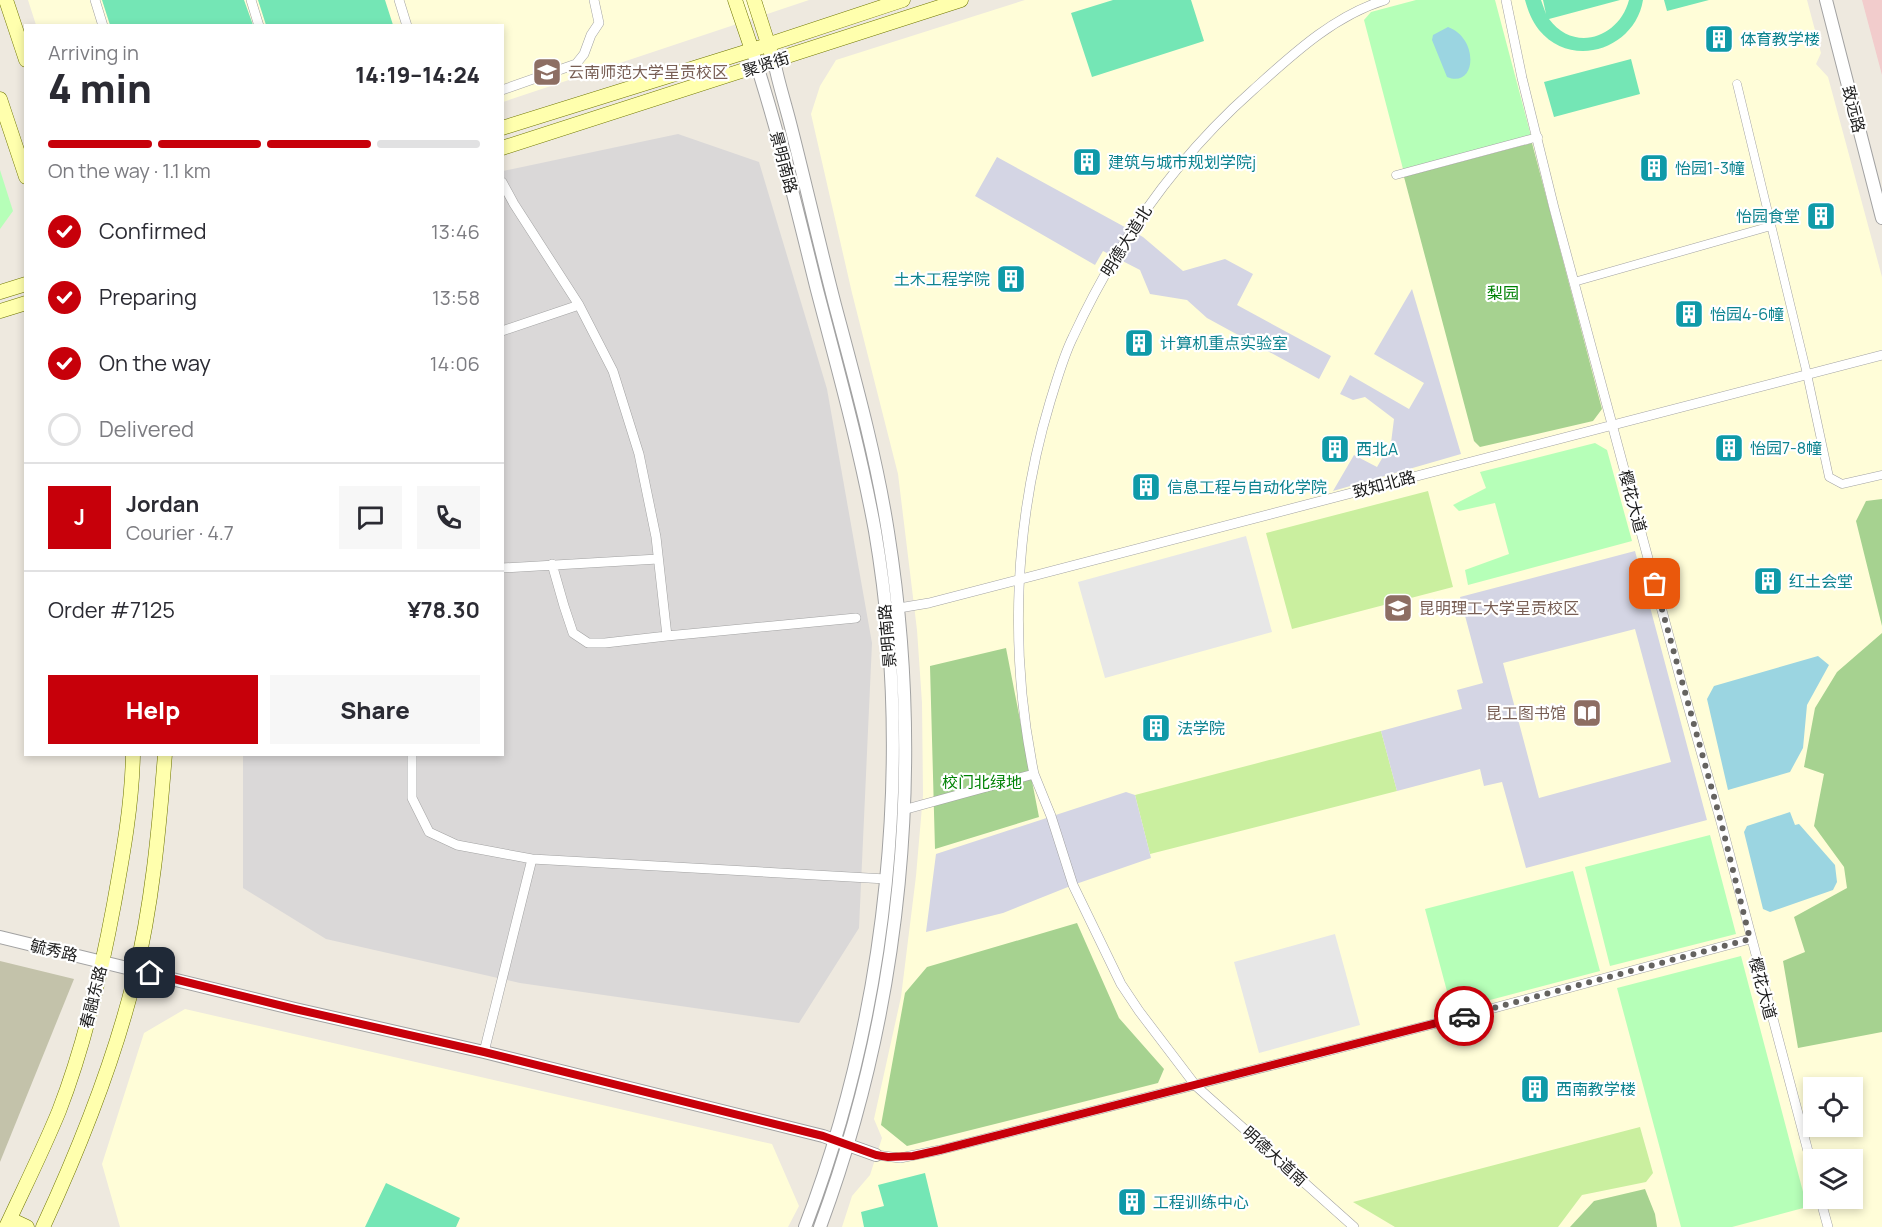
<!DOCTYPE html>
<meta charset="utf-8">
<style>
:root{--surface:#fff;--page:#f7f7f7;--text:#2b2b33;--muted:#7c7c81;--line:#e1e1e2;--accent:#c7000a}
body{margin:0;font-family:Manrope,"Noto Sans SC",sans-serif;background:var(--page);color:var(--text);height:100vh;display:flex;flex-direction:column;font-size:22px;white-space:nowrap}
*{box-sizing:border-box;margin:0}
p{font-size:20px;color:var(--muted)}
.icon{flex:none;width:33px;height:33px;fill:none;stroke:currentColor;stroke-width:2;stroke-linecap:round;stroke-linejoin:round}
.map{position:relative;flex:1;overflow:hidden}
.details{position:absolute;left:24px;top:24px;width:480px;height:732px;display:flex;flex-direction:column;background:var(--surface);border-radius:0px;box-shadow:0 3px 9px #0003}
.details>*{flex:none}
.tools{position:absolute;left:1803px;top:1077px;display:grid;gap:12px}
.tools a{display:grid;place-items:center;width:60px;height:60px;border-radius:0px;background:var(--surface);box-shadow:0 3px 9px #0003;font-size:30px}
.pin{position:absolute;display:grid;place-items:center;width:51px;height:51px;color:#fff;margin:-26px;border-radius:12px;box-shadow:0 3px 9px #0006}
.courier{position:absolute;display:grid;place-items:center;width:60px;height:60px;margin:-30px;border:4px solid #c7000a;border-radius:50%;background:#fff;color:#222;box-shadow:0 2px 8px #0007}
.headline em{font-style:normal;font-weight:800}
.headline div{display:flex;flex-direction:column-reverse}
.headline{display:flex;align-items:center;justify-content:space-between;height:102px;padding:0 24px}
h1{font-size:39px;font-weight:800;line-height:45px}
.bar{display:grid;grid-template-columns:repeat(4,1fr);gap:9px 6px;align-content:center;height:72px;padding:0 24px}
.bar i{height:8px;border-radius:4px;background:var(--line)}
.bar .current{background:var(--accent)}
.bar p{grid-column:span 4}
.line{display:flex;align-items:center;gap:15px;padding:0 24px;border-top:2px solid var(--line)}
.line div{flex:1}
.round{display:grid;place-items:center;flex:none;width:63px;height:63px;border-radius:0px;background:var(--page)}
ol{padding:0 24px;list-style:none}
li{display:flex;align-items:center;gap:18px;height:66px}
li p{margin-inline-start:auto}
li .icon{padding:6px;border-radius:50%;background:var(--accent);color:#fff;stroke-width:4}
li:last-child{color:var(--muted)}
li i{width:33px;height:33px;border:3px solid var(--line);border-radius:50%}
.primary-button{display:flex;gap:12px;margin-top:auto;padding:12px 24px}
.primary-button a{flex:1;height:69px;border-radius:0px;background:var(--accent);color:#fff;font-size:24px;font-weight:800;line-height:69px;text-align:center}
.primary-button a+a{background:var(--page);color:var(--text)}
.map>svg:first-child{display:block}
.residential{fill:#dad8d8}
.commercial{fill:#f2cccc}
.education{fill:#fffdd8;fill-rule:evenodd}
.construction{fill:#c3c2aa}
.grass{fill:#caef9f}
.forest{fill:#a6d290}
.park{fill:#b6ffb8}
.pitch{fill:#74e6b5}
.parking{fill:#e7e7e7}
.plaza{fill:#d4d5e4;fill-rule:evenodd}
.water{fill:#9bd5e1}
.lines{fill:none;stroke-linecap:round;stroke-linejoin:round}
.pedestrian-casing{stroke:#a2a2a2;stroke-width:9}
.minor-casing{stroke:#a2a2a2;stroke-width:10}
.tertiary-casing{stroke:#a2a2a2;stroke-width:14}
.secondary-casing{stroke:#6e7500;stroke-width:15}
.pedestrian{stroke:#fff;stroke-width:8}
.minor{stroke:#fff;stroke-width:9}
.tertiary{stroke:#fff;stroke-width:12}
.secondary{stroke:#ffffad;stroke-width:14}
.done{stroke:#656360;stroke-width:6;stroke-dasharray:0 10.8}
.route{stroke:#c7000a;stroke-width:8}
.labels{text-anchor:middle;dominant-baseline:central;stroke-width:4.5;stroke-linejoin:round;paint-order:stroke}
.culture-label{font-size:16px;fill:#0d838f;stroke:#fff;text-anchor:start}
.street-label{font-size:16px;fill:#1b1b1b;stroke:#fff}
.education-label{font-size:16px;fill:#785e54;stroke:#fff;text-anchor:start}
.park-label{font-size:16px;fill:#018205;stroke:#fff}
</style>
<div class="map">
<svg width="1882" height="1227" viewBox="0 0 1882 1227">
<rect width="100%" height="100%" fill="#eee9df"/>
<!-- residential -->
<path class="residential" d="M 678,134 L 759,162 L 827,389 L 872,643 L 859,928 L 799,1023 L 520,983 L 326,939 L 243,888 L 243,755 L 502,754 L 503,171 Z"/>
<!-- commercial -->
<path class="commercial" d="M 1862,0 L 1882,0 L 1882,75 Z"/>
<!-- education -->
<path class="education" d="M 28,0 L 809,0 L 503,102 L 502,26 L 36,25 Z
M 1025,0 L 1807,0 L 1821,53 L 1816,64 L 1828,77 L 1882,277 L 1882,1227 L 842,1227 L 852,1196 L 870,1175 L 882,1138 L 874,1119 L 901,997 L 916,876 L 923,795 L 922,703 L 917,630 L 898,474 L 852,293 L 811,114 L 820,86 L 836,60 ZM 1814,1088 L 1852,1088 L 1852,1126 L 1814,1126 ZM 1814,1160 L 1852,1160 L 1852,1198 L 1814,1198 Z
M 185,1009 L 772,1144 L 799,1206 L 788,1227 L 120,1227 L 102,1164 L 144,1033 Z"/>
<!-- construction -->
<path class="construction" d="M 0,961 L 74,979 L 0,1162 Z"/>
<!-- grass -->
<path class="grass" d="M 1428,491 L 1453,587 L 1292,629 L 1266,533 Z
M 1381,731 L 1397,791 L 1150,854 L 1135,795 Z
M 1640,1127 L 1653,1173 L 1646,1182 L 1582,1195 L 1558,1227 L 1395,1227 L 1353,1202 Z"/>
<!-- forest -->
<path class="forest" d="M 1532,143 L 1602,409 L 1593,421 L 1480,447 L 1474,441 L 1404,177 Z
M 1882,499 L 1882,626 L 1856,521 L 1866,501 Z
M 1882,633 L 1882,1032 L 1798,1048 L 1783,961 L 1805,952 L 1794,917 L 1847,888 L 1844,867 L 1814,826 L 1824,774 L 1804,767 L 1815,708 L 1837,672 Z
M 1006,648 L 1039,817 L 935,849 L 930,666 Z
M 1077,923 L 1119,1018 L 1164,1069 L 1158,1083 L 907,1146 L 881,1125 L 905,993 L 927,967 Z
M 1645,1189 L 1655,1214 L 1657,1227 L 1570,1227 L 1594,1201 Z"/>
<!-- park -->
<path class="park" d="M 1416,0 L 1495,0 L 1531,136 L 1403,169 L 1364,20 L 1371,12 Z
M 0,170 L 13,211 L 0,229 Z
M 1595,443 L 1607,450 L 1632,541 L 1468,585 L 1465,570 L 1509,554 L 1495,503 L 1459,511 L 1453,505 L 1486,488 L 1480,472 Z
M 1710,835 L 1736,934 L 1610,966 L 1585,867 Z
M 1573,871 L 1600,971 L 1452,1010 L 1425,909 Z
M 1741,956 L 1807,1207 L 1732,1227 L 1681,1227 L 1617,988 Z"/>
<!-- pitch -->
<path class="pitch" d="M 102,0 L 244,0 L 253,25 L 110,25 Z
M 258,0 L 385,0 L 393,25 L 266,25 Z
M 1113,0 L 1191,0 L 1204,41 L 1092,77 L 1071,13 Z
M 1525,0 L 1541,0 L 1546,14 L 1543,0 L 1620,0 L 1549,19 C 1574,53 1619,38 1629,0 L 1643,0 C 1635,49 1572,70 1539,30 C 1532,21 1528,11 1525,0 Z
M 1664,0 L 1709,0 L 1667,11 Z
M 1631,59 L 1640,94 L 1554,117 L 1544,82 Z
M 925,1173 L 938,1227 L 864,1227 L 861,1212 L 884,1206 L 878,1185 Z
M 386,1183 L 460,1218 L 456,1227 L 365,1227 Z"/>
<!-- parking -->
<path class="parking" d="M 1246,536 L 1272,632 L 1105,678 L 1078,582 Z
M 1335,934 L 1360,1025 L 1259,1053 L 1234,962 Z"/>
<!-- plaza -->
<path class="plaza" d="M 997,157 L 1143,237 L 1183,271 L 1225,259 L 1253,274 L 1237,305 L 1331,356 L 1319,379 L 1207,318 L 1187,300 L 1150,294 L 1140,270 L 1103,251 L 1095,265 L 975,196 Z
M 1412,289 L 1461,454 L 1333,491 L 1354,455 L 1377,467 L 1391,443 L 1394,419 L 1365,397 L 1353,400 L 1340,394 L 1350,375 L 1409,409 L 1424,383 L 1374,354 Z
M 1635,551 L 1707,820 L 1526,868 L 1502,782 L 1484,786 L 1480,769 L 1397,791 L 1381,731 L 1462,709 L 1457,690 L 1483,683 L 1460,597 ZM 1635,629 L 1671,762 L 1539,798 L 1503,663 Z
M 1126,792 L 1135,795 L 1151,858 L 1073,885 L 1003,913 L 926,932 L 936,854 Z"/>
<!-- water -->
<path class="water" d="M 1448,27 C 1480,39 1476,89 1447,77 L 1432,40 L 1433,35 Z
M 1818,656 L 1829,665 L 1807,705 L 1803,748 L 1790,772 L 1728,790 L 1707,699 L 1714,686 Z
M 1790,812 L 1795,825 L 1799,824 L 1835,865 L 1837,882 L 1833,890 L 1770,912 L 1763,909 L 1744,832 L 1747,826 Z"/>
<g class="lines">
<!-- pedestrian casing -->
<g class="pedestrian-casing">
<path id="pedestrian" d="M 1737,84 L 1807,374 L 1829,477 L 1842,484 L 1882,475
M 1396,175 L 1538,137
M 1574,282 L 1771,226"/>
</g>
<!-- minor casing -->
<g class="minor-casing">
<path id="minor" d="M 95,0 L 103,26
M 251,0 L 259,26
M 399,0 L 407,26
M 1506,0 L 1522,78 L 1554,208 L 1682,685 L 1721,822 L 1814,1174
M 502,90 L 576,64 L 584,54 L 591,35 L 599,23 L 594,0
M 502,182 L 514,204 L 579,305 L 613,371 L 639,454 L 656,537 L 667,636 L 605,643 L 588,643 L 573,633 L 564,606 L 552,564
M 502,331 L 579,305
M 502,568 L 658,559
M 893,609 L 929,603 L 1882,355
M 667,636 L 856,618
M 412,754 L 412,798 L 429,832 L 457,845 L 532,859 L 886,879
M 1034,774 L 1051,816 L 1073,885 L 1121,984 L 1139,1011 L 1196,1086 L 1354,1227
M 903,810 L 1034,774 C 1009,652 1014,521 1050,402 C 1057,380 1063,357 1073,337 C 1117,242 1175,159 1253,90 C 1292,55 1333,16 1385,0
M 484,1052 L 532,859
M 876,1155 L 900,1158 L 940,1150 L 1453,1019 L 1750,939
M 1820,1198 L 1828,1227"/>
</g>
<!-- tertiary casing -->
<g class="tertiary-casing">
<path id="tertiary" d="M 1826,0 L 1882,218
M 752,50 C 778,129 797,210 817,290 C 838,370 860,449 875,531 C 914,760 888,1010 805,1227
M 774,61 C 778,81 784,100 789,119 C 805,181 819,243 835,305 C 855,380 876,455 888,532 C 925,765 902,1006 820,1227
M 0,937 L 295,1009 L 484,1052 L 823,1136 L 876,1155"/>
</g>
<!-- secondary casing -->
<g class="secondary-casing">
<path id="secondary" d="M 6,0 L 26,60
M 735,0 L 752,50
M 754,0 L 771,53
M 0,99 L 26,177
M 502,128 L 752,50 L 903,0
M 502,148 L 961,0
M 0,292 L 26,284
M 0,311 L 26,303
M 10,1219 L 27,1227
M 6,1227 C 24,1188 43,1150 59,1111 C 85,1044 101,974 114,904 C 123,854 132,805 133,754
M 43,1227 C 80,1147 113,1065 134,980 C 152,906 159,830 165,754"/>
</g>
<!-- pedestrian -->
<use href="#pedestrian" class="pedestrian"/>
<!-- minor -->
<use href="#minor" class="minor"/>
<!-- tertiary -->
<use href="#tertiary" class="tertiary"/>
<!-- secondary -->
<use href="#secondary" class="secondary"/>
</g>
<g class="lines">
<!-- done -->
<path class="done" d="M 1464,1016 L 1750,939 L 1721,822 L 1655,584"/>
<!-- route -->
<path class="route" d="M 150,973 L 295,1009 L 484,1052 L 823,1136 L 876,1155 L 888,1157 L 913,1156 L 940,1150 L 1464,1016"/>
</g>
<!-- icons -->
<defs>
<g id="building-square" transform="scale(1.5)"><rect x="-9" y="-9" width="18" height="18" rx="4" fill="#0f9aa8" stroke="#fff"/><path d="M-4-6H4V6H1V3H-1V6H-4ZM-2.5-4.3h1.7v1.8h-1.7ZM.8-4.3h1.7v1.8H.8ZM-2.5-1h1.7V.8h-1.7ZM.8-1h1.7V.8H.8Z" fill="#fff"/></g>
<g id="university-square" transform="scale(1.5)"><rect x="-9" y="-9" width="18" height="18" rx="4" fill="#8d6e63" stroke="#fff"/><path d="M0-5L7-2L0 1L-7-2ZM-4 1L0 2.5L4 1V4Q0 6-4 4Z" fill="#fff"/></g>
<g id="library-square" transform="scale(1.5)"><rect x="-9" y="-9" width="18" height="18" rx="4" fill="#8d6e63" stroke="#fff"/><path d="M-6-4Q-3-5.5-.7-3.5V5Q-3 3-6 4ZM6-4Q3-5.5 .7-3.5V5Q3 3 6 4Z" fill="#fff"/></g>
</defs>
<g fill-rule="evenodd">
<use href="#building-square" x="1719" y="39"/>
<use href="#university-square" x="547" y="72"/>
<use href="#building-square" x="1087" y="162"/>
<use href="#building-square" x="1654" y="168"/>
<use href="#building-square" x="1821" y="216"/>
<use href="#building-square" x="1011" y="279"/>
<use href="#building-square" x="1689" y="314"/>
<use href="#building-square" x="1139" y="343"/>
<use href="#building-square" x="1729" y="448"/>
<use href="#building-square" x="1335" y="449"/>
<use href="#building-square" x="1146" y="487"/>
<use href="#building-square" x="1768" y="581"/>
<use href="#university-square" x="1398" y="608"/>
<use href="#library-square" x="1587" y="713"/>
<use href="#building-square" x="1156" y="728"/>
<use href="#building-square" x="1535" y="1089"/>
<use href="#building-square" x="1132" y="1202"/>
</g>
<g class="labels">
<!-- culture labels -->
<g class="culture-label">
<text x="1740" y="39">体育教学楼</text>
<text x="1108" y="162">建筑与城市规划学院j</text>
<text x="1675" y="168">怡园1-3幢</text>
<text x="1800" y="216" text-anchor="end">怡园食堂</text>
<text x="990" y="279" text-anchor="end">土木工程学院</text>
<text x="1710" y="314">怡园4-6幢</text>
<text x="1160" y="343">计算机重点实验室</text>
<text x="1750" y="448">怡园7-8幢</text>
<text x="1356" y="449">西北A</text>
<text x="1167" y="487">信息工程与自动化学院</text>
<text x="1789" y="581">红土会堂</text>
<text x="1177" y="728">法学院</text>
<text x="1556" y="1089">西南教学楼</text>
<text x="1153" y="1202">工程训练中心</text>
</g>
<!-- street labels -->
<g class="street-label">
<text transform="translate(766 64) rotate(-18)">聚贤街</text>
<text transform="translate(1854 109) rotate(76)">致远路</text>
<text transform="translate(784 162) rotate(75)">景明南路</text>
<text transform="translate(1126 241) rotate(-58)">明德大道北</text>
<text transform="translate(1384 484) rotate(-15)">致知北路</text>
<text transform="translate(1633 501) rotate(75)">樱花大道</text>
<text transform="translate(887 636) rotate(-95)">景明南路</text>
<text transform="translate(54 950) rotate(13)">毓秀路</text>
<text transform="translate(1763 988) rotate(75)">樱花大道</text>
<text transform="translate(93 997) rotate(-76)">春融东路</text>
<text transform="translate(1275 1156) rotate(42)">明德大道南</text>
</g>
<!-- education labels -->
<g class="education-label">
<text x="568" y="72">云南师范大学呈贡校区</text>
<text x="1419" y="608">昆明理工大学呈贡校区</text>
<text x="1566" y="713" text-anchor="end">昆工图书馆</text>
</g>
<!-- park labels -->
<g class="park-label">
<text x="1503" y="293">梨园</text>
<text x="982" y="782">校门北绿地</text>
</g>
</g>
</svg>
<div class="tools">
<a><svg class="icon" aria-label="locate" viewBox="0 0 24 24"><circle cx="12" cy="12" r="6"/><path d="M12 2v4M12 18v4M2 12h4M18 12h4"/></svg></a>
<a><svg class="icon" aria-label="layers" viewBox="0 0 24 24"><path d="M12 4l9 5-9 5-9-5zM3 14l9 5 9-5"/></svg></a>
</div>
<div class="pin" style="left:1655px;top:584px;background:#ea580c"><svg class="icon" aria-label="bag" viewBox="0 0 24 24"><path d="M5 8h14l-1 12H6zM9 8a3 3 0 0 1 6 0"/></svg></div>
<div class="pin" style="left:150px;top:973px;background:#1f2937"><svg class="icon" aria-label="home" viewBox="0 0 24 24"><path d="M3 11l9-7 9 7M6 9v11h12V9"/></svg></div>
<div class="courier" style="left:1464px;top:1016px"><svg class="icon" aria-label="car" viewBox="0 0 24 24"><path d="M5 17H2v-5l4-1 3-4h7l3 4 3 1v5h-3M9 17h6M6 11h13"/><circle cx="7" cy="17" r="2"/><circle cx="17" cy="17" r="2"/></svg></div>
<section class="details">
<div class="headline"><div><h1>4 min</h1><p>Arriving in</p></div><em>14:19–14:24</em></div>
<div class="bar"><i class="current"></i><i class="current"></i><i class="current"></i><i></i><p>On the way · 1.1 km</p></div>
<ol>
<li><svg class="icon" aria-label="check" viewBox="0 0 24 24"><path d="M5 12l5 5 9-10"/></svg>Confirmed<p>13:46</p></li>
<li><svg class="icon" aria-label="check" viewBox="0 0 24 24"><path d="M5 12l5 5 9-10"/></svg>Preparing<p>13:58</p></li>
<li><svg class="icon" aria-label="check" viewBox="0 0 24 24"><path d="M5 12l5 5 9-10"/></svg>On the way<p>14:06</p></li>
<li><i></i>Delivered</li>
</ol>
<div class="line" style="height:108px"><b class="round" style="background:var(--accent);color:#fff">J</b><div><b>Jordan</b><p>Courier · 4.7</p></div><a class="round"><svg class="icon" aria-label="chat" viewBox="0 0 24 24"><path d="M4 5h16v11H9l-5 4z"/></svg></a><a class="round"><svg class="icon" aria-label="phone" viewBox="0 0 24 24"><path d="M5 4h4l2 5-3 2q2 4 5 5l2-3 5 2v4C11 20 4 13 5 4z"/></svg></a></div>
<div class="line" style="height:78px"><div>Order #7125</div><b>¥78.30</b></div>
<div class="primary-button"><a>Help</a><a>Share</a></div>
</section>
</div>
